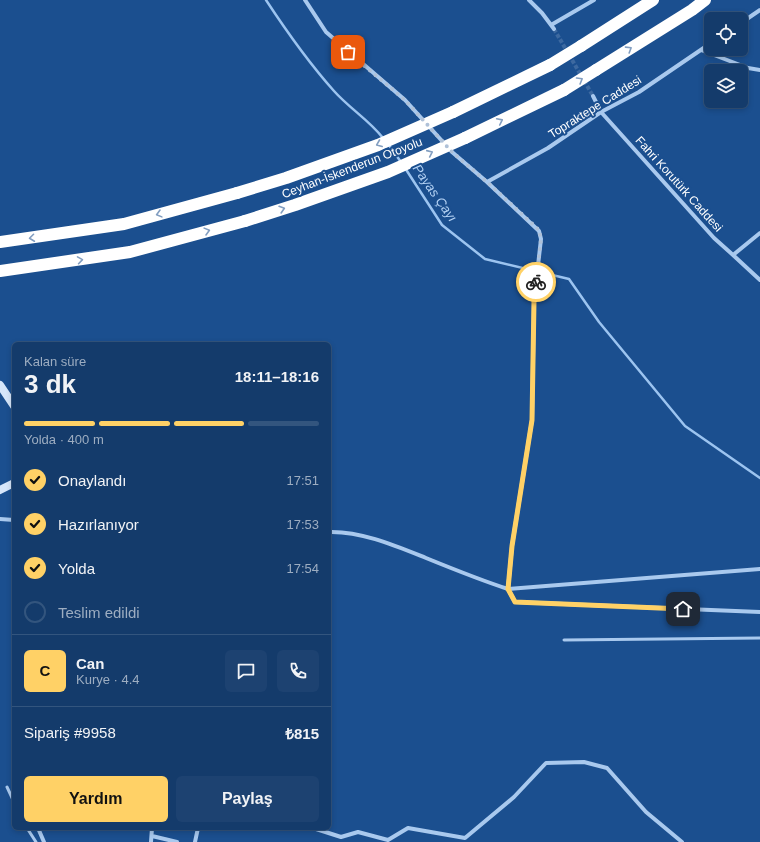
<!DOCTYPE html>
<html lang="tr">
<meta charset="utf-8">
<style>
:root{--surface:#143b6b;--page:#1d4271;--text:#f1f3f6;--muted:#9dadc1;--line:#33557e;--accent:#ffd166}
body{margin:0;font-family:Arial,sans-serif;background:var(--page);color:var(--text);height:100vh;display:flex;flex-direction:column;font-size:15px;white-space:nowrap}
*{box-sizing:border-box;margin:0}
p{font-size:13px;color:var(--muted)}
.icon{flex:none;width:22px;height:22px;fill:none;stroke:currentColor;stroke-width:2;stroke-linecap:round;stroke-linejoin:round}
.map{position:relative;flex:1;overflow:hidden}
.drawer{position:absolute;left:12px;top:342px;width:319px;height:488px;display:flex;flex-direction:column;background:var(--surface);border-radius:6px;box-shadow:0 2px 6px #0003,0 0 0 1px var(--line)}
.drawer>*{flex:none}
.tools{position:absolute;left:704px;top:12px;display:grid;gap:8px}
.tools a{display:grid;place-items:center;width:44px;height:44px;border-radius:6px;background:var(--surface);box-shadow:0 2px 6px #0003,0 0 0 1px var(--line);font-size:20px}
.pin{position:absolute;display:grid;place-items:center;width:34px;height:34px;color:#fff;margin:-17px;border-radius:8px;box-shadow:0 2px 6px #0006}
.courier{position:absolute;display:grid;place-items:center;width:40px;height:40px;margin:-20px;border:3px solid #ffd166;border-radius:50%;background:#fff;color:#222;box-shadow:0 1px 5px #0007}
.overview em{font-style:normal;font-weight:700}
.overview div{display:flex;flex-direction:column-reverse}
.overview{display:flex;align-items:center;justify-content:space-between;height:68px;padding:0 12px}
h1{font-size:26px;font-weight:700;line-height:30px}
.bar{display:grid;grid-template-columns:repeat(4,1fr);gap:6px 4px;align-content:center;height:48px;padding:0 12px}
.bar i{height:5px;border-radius:3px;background:var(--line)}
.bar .selected{background:var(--accent)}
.bar p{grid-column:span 4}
.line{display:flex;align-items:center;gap:10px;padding:0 12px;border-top:1px solid var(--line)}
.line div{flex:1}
.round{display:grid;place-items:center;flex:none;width:42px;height:42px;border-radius:6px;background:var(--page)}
ol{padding:0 12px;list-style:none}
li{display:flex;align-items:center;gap:12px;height:44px}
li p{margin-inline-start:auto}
li .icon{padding:4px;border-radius:50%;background:var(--accent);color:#111;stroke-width:4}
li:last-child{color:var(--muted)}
li i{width:22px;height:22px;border:2px solid var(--line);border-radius:50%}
.button{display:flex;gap:8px;margin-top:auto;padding:8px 12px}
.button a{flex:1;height:46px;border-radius:6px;background:var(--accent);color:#111;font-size:16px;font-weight:700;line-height:46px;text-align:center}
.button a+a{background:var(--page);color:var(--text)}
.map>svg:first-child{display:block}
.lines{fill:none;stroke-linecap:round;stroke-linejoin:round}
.stream{stroke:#9cc4f0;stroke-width:2.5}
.street-tunnel{stroke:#3d69a0;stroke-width:4;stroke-dasharray:4 2;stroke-linecap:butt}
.lane{stroke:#a9c9ee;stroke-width:3}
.street{stroke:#a9c9ee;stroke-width:4}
.secondary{stroke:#d6e6fa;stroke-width:8}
.highway{stroke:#fff;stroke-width:12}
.highway-bridge{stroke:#fff;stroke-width:12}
.oneway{stroke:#829ec1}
.done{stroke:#afc1d8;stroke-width:4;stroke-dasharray:0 7.2}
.route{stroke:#ffd166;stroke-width:5}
.labels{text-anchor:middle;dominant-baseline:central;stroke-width:4;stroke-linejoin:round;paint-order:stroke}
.street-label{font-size:12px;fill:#fff;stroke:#1b4f8f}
.water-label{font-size:13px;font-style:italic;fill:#b5d3f5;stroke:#1b4f8f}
</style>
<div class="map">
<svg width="760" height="842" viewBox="0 0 760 842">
<rect width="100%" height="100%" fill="#1b4f8f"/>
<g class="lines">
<!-- stream -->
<path class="stream" d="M 266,0 C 287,32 309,63 334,91 C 349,108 369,120 383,138
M 388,144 L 401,162
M 405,168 L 442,225 L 485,259 L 569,279 L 599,322 L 685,426 L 760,478"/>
<!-- street-tunnel -->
<path class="street-tunnel" d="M 554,29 L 593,96"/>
<!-- lane -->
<path class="lane" d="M 564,640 L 760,638
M 7,787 L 14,802
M 27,828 L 36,842"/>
<!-- street -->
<path class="street" d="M 305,0 L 326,32 L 405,100 L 452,152 L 487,182 L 539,231 L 541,239 L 534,301 L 532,420 L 512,546 L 508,589 L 515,602 L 760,612
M 529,0 L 542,13 L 554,29
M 741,23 L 760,10
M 551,25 L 594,0
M 701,50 L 748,68 L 760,70
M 593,96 L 601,112 L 714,238 L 733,255 L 760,233
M 487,182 L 548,148 L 601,112 L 639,92 L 711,43
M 733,255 L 760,280
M 0,519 L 14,520
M 329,532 C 361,531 396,546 426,558 C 453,569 480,580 508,589 L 760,569
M 38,828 L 44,842
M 313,828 L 341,837 L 358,832 L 388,840 L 408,828 L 465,838 L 514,797 L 546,763 L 584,762 L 607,768 L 646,812 L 682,842
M 152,836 L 177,842
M 151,842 L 152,828
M 195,842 L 198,828"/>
<!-- secondary -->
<path class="secondary" d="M 0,385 L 14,406
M 0,490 L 14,483"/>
<!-- highway -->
<path class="highway" d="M 581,46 L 653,0
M 596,70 L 692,10 L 705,0
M 453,112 L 550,65
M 465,138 L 564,90
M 0,242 L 124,224 L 237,193
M 0,271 L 130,252 L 245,221"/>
<!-- highway-bridge -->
<path class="highway-bridge" d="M 550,65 L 581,46
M 564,90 L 596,70
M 237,193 L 286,178 L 378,145 L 453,112
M 245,221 L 295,205 L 388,172 L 465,138"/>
</g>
<!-- one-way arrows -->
<defs><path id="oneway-chevron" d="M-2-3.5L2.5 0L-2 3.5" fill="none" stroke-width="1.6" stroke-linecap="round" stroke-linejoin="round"/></defs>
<g class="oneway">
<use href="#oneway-chevron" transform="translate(629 49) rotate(-32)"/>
<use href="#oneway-chevron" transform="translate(580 80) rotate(-31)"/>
<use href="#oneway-chevron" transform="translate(500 121) rotate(-26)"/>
<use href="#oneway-chevron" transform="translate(379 144) rotate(158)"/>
<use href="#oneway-chevron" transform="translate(430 153) rotate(-24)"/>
<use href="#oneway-chevron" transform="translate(282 209) rotate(-17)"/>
<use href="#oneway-chevron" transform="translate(159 214) rotate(165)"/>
<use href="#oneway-chevron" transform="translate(207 231) rotate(-15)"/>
<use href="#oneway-chevron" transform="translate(32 238) rotate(173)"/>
<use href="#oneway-chevron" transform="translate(80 260) rotate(-9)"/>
</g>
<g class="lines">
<!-- done -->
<path class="done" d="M 348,52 L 405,100 L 452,152 L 487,182 L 539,230 L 541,239 L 536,282"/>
<!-- route -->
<path class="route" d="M 536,282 L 534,301 L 532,420 L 512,546 L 508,589 L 515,602 L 683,609"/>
</g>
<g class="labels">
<!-- street labels -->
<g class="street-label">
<text transform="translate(595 107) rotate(-32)">Topraktepe Caddesi</text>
<text transform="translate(352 168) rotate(-21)">Ceyhan-İskenderun Otoyolu</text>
<text transform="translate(679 184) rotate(48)">Fahri Korutürk Caddesi</text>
</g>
<!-- water labels -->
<g class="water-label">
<text transform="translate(435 193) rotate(55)">Payas Çayı</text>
</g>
</g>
</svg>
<div class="tools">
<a><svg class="icon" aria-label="locate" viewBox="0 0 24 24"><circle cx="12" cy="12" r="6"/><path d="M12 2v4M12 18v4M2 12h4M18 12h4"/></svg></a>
<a><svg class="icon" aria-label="layers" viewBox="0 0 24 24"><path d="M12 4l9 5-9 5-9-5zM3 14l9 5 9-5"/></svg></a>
</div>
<div class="pin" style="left:348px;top:52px;background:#ea580c"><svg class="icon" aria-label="bag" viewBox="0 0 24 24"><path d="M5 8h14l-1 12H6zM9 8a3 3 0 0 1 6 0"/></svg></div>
<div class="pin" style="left:683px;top:609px;background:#1f2937"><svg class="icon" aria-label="home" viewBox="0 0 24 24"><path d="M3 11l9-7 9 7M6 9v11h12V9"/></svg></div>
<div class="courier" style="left:536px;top:282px"><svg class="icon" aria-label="bike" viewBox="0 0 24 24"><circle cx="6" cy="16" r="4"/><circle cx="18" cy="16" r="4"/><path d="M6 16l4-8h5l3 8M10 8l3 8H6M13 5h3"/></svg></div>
<section class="drawer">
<div class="overview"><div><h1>3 dk</h1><p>Kalan süre</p></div><em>18:11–18:16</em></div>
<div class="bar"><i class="selected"></i><i class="selected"></i><i class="selected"></i><i></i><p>Yolda · 400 m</p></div>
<ol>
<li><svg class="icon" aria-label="check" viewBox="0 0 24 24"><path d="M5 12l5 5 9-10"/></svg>Onaylandı<p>17:51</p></li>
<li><svg class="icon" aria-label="check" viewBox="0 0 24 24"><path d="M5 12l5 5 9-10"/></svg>Hazırlanıyor<p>17:53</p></li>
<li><svg class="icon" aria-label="check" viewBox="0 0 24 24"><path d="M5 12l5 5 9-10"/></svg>Yolda<p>17:54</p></li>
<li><i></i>Teslim edildi</li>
</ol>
<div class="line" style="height:72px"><b class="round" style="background:var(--accent);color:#111">C</b><div><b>Can</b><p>Kurye · 4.4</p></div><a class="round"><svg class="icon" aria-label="chat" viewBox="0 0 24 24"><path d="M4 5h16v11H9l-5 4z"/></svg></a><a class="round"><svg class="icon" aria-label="phone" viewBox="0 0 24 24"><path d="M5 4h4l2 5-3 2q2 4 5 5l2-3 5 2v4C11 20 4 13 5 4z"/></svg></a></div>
<div class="line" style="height:52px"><div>Sipariş #9958</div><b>₺815</b></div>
<div class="button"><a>Yardım</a><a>Paylaş</a></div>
</section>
</div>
